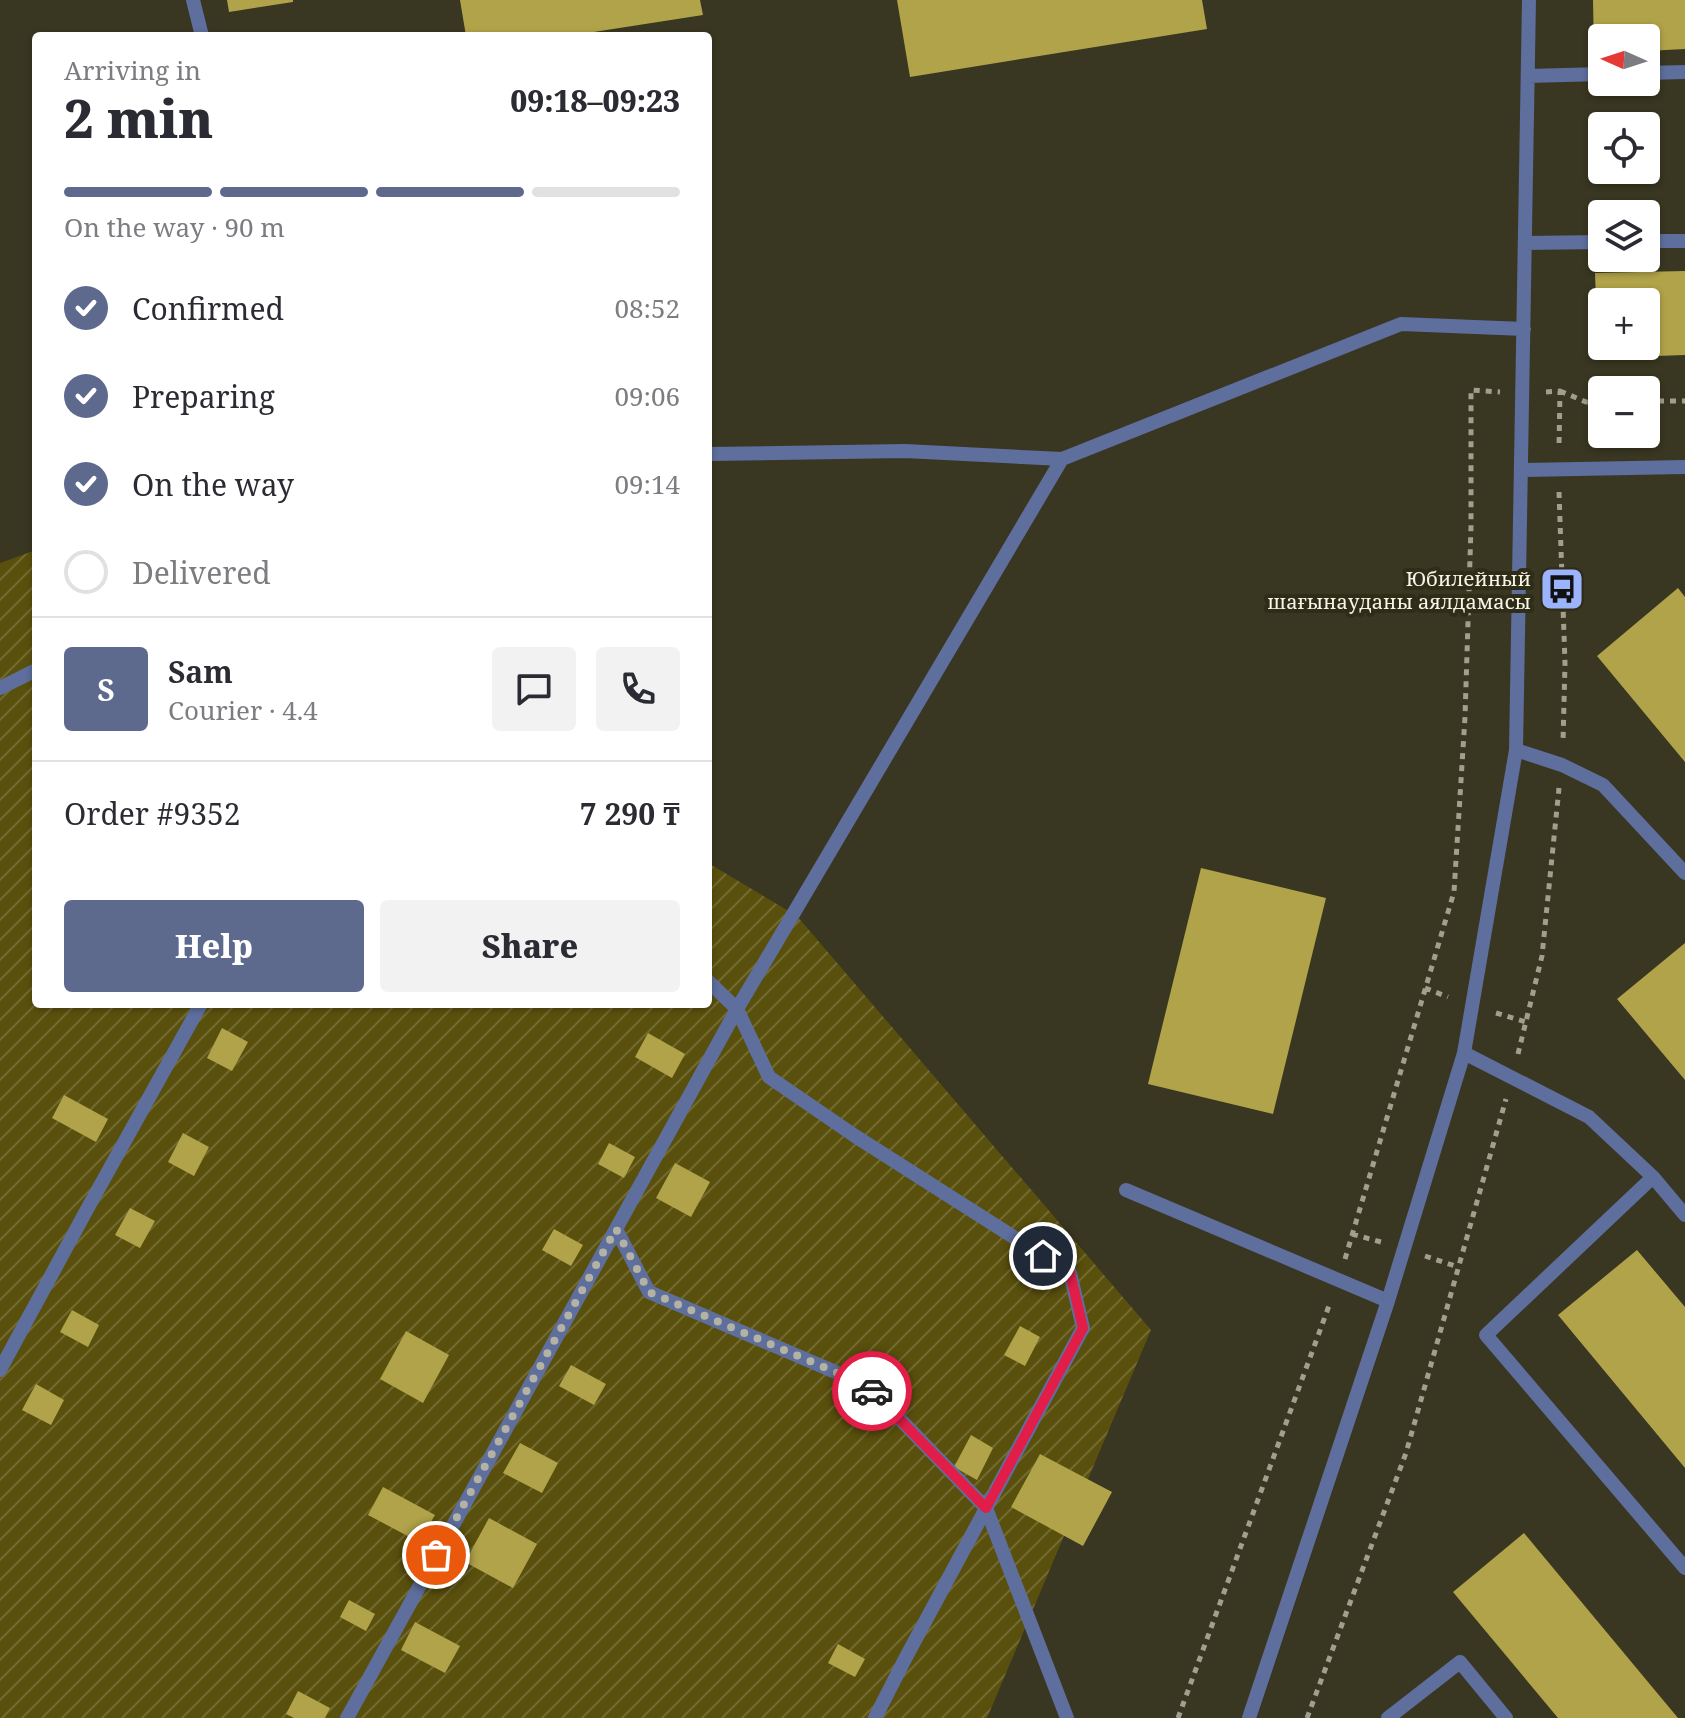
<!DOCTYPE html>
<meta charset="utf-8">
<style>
:root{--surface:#fff;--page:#f2f2f3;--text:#2b2b33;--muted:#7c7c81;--line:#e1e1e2;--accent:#5e698e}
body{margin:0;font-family:"Noto Serif",serif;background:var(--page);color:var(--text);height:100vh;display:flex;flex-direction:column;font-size:30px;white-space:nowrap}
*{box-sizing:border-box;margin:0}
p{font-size:26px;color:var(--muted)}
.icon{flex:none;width:44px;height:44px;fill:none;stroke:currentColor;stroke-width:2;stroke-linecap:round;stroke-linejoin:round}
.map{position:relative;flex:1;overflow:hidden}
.drawer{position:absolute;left:32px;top:32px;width:680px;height:976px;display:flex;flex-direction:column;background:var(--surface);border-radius:8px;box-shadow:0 2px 6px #0004}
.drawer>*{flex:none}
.needle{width:52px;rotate:273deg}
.buttons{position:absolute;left:1588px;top:24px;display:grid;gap:16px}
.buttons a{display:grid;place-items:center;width:72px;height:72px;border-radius:8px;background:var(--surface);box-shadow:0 2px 6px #0004;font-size:40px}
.pin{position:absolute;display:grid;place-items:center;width:68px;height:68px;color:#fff;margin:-34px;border:4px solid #fff;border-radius:50%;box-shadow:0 2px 8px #0007}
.courier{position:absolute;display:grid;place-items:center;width:80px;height:80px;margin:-40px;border:6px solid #e11d48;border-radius:50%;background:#fff;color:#222;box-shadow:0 2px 10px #0007}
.headline em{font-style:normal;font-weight:800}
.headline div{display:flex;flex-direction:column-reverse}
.headline{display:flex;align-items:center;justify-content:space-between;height:136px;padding:0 32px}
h1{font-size:52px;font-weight:800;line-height:60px}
.bar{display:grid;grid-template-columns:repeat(4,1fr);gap:12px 8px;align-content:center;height:96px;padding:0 32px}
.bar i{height:10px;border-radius:6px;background:var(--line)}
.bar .current{background:var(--accent)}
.bar p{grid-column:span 4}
.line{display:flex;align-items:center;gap:20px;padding:0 32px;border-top:2px solid var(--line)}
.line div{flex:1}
.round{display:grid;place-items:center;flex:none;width:84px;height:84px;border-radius:8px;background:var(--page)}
ol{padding:0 32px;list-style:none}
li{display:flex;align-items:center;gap:24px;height:88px}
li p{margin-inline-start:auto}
li .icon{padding:8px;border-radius:50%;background:var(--accent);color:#fff;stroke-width:4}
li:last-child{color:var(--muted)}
li i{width:44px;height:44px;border:4px solid var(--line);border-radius:50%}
.action{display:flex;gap:16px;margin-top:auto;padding:16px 32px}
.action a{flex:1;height:92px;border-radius:8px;background:var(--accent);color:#fff;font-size:32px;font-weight:800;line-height:92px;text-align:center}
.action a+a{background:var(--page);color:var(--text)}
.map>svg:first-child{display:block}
.garden{fill:url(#garden-furrows)}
.building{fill:#b1a349;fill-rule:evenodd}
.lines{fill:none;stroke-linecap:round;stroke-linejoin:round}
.path{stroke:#a19f8e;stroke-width:5;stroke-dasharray:6 6;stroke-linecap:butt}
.lane{stroke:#5e6e9d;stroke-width:14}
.done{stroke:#b4b2a2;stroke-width:8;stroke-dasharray:0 14.4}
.route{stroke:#e11d48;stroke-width:10}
.labels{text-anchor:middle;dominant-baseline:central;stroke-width:8;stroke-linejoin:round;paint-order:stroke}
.poi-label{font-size:20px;fill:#f7f5e8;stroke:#2f2c17;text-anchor:end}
</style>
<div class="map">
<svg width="1685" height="1718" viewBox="0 0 1685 1718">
<defs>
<pattern id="garden-furrows" width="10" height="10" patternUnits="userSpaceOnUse" patternTransform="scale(2)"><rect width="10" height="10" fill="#5a500d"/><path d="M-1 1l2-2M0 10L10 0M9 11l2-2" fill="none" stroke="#726a30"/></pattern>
</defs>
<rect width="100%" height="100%" fill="#393621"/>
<!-- garden -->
<path class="garden" d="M 36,550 L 36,1004 L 708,1004 L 708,863 L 797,916 L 1151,1330 L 987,1718 L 0,1718 L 0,563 Z"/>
<!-- building -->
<path class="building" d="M 227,0 L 293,0 L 293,2 L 229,12 Z
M 460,0 L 700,0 L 703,15 L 568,36 L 466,36 Z
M 897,0 L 1202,0 L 1207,29 L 910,77 Z
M 1593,0 L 1685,0 L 1685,49 L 1646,51 L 1646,38 L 1602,38 L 1602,52 L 1594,52 Z
M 1685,271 L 1685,355 L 1598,358 L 1595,273 ZM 1602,302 L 1646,302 L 1646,346 L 1602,346 Z
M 1678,588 L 1685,597 L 1685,762 L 1597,656 Z
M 1201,868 L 1326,898 L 1273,1114 L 1148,1084 Z
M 1685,943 L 1685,1080 L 1617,999 Z
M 222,1028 L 248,1042 L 232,1071 L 207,1058 Z
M 648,1033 L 685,1054 L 672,1078 L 635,1057 Z
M 64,1095 L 108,1119 L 96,1142 L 52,1118 Z
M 183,1133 L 209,1147 L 194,1176 L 168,1162 Z
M 609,1143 L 635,1157 L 624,1178 L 598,1164 Z
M 675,1163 L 710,1182 L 691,1217 L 656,1198 Z
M 130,1208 L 155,1221 L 140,1248 L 115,1235 Z
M 554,1229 L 583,1245 L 571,1266 L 542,1250 Z
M 1637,1250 L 1685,1307 L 1685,1468 L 1558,1315 Z
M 72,1310 L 99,1325 L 88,1347 L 60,1332 Z
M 1020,1326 L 1040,1337 L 1025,1366 L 1004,1355 Z
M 406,1331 L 449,1355 L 423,1403 L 380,1379 Z
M 571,1365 L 606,1384 L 594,1405 L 559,1386 Z
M 36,1384 L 64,1400 L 51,1425 L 22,1410 Z
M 971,1435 L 993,1448 L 977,1480 L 954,1467 Z
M 520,1443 L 558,1463 L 542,1493 L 503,1473 Z
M 1040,1454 L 1112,1492 L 1083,1546 L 1011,1507 Z
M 383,1487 L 435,1515 L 419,1542 L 368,1515 Z
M 489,1518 L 537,1544 L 513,1588 L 465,1562 Z
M 1524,1533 L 1678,1718 L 1558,1718 L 1453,1592 Z
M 349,1600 L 375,1614 L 366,1631 L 340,1617 Z
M 415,1622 L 460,1646 L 445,1673 L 401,1650 Z
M 838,1644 L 865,1659 L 855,1677 L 828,1663 Z
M 298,1691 L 330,1708 L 325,1718 L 294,1718 L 286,1714 Z"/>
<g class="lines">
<!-- path -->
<path class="path" d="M 1560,391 L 1586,402 L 1602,402
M 1546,392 L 1560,391 L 1559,446
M 1646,401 L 1685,401
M 1559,492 L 1565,663 L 1563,742
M 1425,988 L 1448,997
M 1496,1013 L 1526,1022
M 1518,1054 L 1542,956 L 1559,788
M 1352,1234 L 1381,1242
M 1425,1256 L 1458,1267
M 1345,1259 L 1454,892 L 1465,717 L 1471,527 L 1471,390 L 1500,392
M 1178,1718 L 1330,1303
M 1307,1718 L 1406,1453 L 1506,1099"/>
<!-- lane -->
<path class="lane" d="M 193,0 L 202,36
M 1646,73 L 1685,72
M 1528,76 L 1602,74
M 1646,241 L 1685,241
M 1525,243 L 1602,242
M 708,454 L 905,451 L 1062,459 L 1401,324 L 1524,329
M 1521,470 L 1685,467
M 0,688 L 36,670
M 1516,750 L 1562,765 L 1603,785 L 1685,873
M 1464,1053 L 1589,1117 L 1653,1177
M 1126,1190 L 1388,1301
M 1685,1215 L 1653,1177 L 1486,1335 L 1685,1568
M 616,1229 L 649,1292 L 868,1386 L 986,1508 L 1067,1718
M 0,1370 L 85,1213 L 201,1004
M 347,1718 L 737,1009 L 708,981
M 875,1718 L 905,1659 L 1083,1328 L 1070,1273 L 855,1136 L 769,1077 L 737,1009 L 1062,459
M 1249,1718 L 1388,1301 L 1464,1053 L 1516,750 L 1529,0
M 1388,1718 L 1460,1662 L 1506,1718"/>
</g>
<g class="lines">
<!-- done -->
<path class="done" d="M 436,1555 L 616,1229 L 649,1292 L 868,1386 L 872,1391"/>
<!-- route -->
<path class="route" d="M 872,1391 L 986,1508 L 1083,1328 L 1070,1273 L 1043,1256"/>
</g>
<!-- icons -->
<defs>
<g id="bus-square" transform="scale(2.3)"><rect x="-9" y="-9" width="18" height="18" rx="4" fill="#9cb4fd" stroke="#2f2c17"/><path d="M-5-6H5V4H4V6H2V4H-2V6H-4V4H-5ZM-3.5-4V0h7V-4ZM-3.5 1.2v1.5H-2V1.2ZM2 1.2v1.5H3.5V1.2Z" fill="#111"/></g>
</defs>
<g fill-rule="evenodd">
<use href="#bus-square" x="1562" y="589"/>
</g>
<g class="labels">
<!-- poi labels -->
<g class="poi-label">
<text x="1531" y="578">Юбилейный<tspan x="1531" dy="23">шағынауданы аялдамасы</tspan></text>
</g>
</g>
</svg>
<div class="buttons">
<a><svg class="needle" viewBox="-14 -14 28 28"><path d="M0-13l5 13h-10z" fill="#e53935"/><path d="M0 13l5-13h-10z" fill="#7c7c81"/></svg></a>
<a><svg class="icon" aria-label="locate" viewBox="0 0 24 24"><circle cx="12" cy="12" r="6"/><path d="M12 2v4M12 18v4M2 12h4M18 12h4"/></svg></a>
<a><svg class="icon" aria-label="layers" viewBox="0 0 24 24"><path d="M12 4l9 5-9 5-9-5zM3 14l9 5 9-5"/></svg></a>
<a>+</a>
<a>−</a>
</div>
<div class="pin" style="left:436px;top:1555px;background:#ea580c"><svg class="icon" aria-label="bag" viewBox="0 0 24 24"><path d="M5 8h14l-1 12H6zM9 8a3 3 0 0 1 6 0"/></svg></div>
<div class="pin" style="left:1043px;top:1256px;background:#1f2937"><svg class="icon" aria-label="home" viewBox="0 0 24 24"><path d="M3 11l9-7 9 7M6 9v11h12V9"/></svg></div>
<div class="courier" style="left:872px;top:1391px"><svg class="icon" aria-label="car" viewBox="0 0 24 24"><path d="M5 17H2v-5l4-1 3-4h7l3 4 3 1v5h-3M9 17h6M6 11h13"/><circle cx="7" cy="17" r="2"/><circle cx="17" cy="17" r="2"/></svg></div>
<section class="drawer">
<div class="headline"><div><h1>2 min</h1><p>Arriving in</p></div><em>09:18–09:23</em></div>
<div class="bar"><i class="current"></i><i class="current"></i><i class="current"></i><i></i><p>On the way · 90 m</p></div>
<ol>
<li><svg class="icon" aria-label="check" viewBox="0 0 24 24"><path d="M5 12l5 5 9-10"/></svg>Confirmed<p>08:52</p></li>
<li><svg class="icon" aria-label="check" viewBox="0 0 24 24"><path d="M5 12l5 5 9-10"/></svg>Preparing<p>09:06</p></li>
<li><svg class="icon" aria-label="check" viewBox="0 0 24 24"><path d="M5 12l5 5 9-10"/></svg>On the way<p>09:14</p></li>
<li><i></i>Delivered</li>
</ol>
<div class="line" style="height:144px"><b class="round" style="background:var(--accent);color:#fff">S</b><div><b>Sam</b><p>Courier · 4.4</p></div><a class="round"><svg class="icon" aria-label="chat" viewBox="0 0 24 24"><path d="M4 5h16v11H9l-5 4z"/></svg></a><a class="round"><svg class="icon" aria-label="phone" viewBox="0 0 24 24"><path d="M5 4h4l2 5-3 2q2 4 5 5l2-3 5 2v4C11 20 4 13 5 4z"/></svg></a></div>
<div class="line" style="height:104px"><div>Order #9352</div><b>7 290 ₸</b></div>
<div class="action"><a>Help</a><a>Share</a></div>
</section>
</div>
